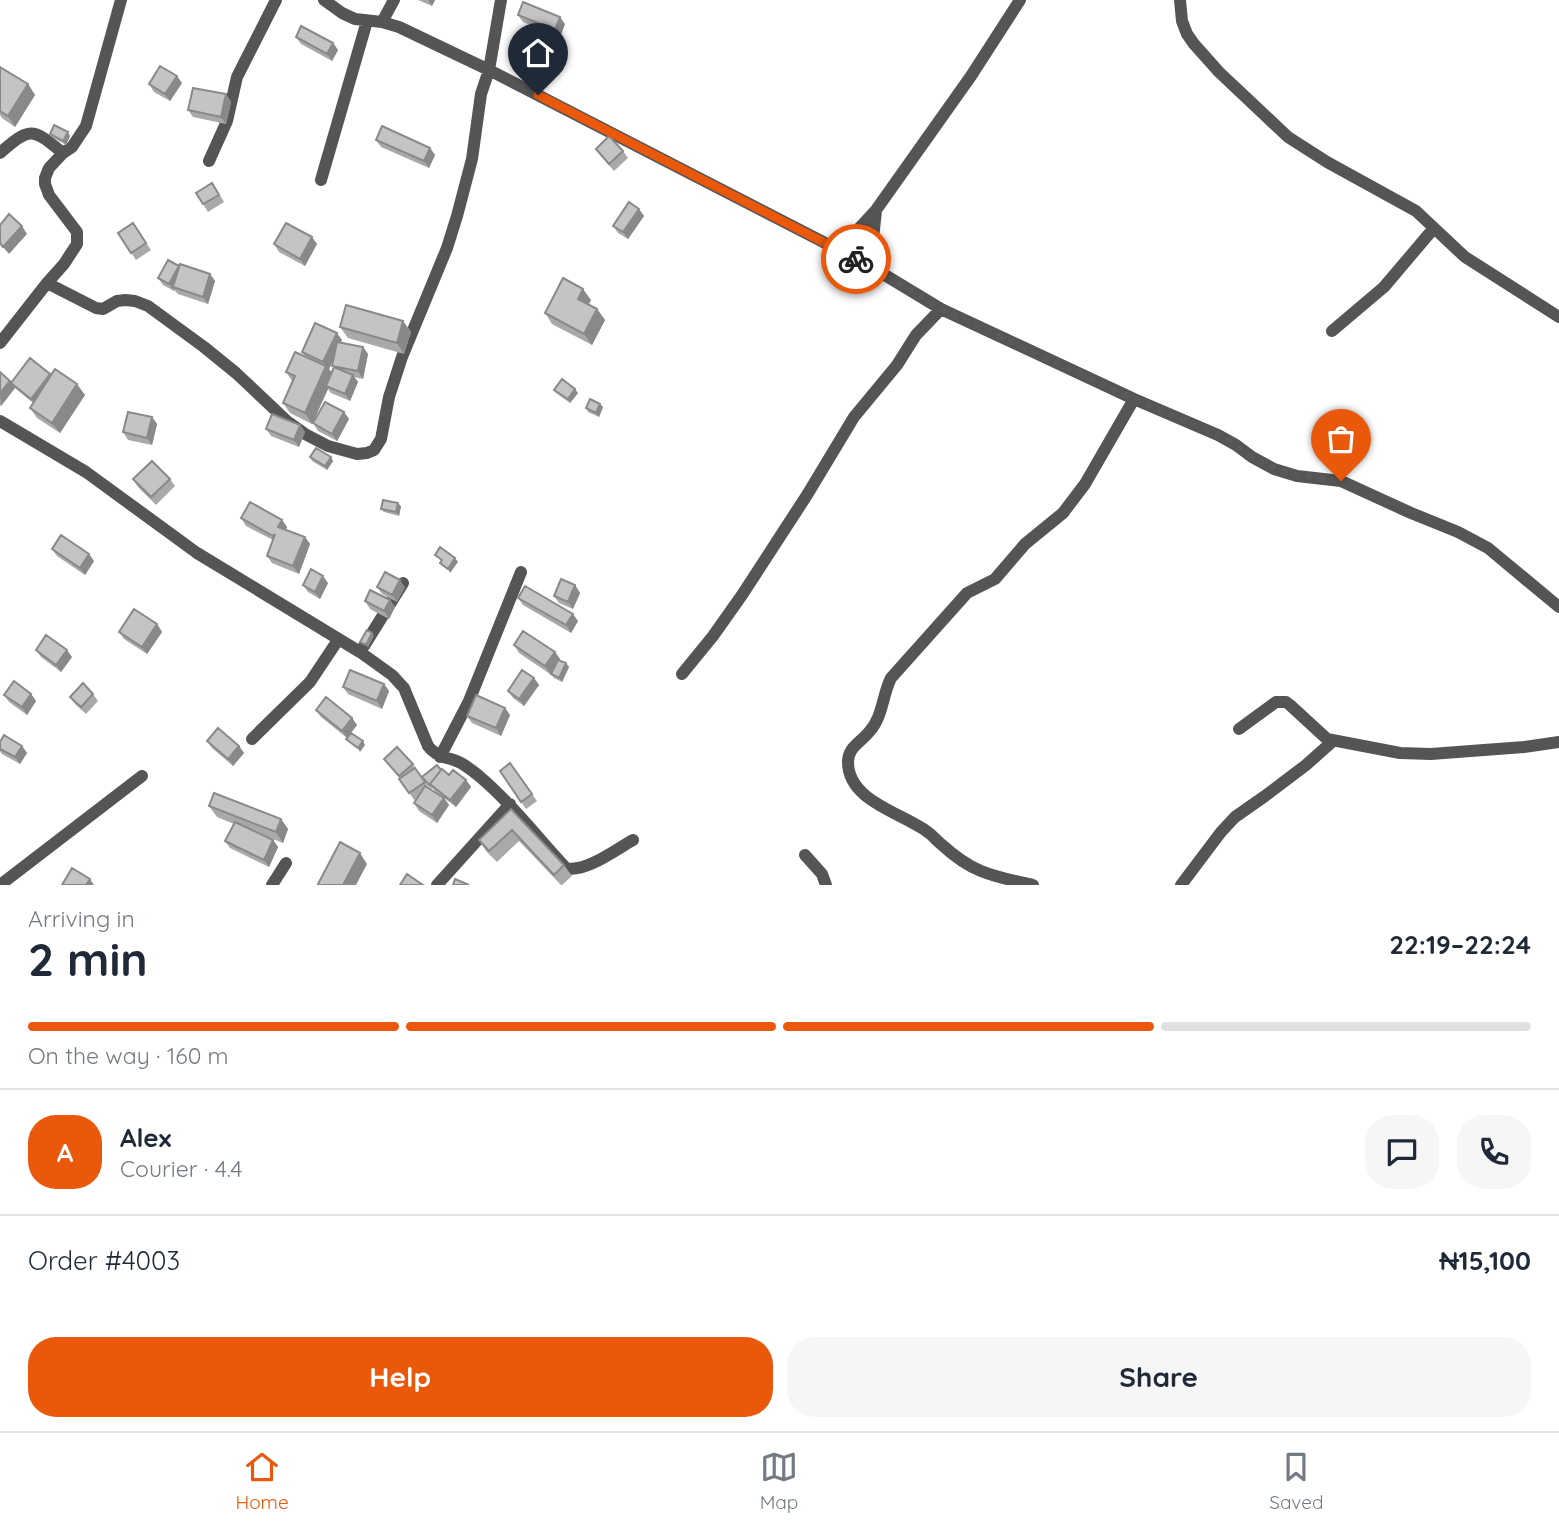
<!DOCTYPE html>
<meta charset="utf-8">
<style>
:root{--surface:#fff;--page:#f6f6f7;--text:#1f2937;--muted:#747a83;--line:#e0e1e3;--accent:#ea580c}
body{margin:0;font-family:Quicksand,sans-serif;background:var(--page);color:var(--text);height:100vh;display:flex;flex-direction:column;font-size:26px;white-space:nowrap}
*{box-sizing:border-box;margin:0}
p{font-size:23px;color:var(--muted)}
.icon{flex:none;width:38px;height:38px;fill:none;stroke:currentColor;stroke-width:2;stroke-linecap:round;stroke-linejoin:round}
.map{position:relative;height:885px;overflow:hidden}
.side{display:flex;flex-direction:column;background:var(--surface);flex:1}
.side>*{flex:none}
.pin{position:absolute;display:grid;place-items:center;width:60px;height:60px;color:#fff;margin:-72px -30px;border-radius:50% 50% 50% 0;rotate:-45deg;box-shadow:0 0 7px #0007}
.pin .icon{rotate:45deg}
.courier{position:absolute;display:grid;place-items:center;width:70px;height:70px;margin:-35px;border:5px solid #ea580c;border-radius:50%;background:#fff;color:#222;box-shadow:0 2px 9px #0007}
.summary em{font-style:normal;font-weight:800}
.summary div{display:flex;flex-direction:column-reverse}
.summary{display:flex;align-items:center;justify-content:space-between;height:119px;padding:0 28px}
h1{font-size:46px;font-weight:800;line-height:52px}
.bar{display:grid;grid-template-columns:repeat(4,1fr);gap:10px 7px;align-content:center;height:84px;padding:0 28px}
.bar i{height:9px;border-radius:5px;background:var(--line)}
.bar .selected{background:var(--accent)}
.bar p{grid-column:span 4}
.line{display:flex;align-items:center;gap:18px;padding:0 28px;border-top:2px solid var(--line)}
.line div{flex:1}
.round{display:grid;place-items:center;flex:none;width:74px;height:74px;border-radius:28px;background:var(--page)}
.action{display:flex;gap:14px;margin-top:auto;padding:14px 28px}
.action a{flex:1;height:80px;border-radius:28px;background:var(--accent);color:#fff;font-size:28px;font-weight:800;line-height:80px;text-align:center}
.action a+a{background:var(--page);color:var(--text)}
.tab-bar{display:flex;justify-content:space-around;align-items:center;height:98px;border-top:2px solid var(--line);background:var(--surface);font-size:19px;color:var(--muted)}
.tab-bar a{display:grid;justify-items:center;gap:4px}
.tab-bar .selected{color:var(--accent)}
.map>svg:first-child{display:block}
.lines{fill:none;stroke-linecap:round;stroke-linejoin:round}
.minor{stroke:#555;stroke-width:12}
.wall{fill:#a9a9a9;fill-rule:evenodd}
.shaded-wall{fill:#898989}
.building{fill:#c4c4c4;stroke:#898989;stroke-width:2}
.done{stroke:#595959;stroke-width:7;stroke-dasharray:0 12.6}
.route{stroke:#ea580c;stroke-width:9}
</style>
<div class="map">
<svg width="1559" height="885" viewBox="0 0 1559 885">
<rect width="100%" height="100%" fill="#fff"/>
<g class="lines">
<!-- minor -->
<path class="minor" d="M 324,0 L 342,13 L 355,19 L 382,22 L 399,27 L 489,70 L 870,266 L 941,309 L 1134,399 L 1218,435 L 1236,445 L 1252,457 L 1274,469 L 1297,476 L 1341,481 L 1411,513 L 1458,532 L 1488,548 L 1559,607
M 1180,0 L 1182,21 L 1187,34 L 1194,44 L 1219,72 L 1288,137 L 1327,162 L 1416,211 L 1465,257 L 1559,317
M 382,22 L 394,0
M 0,153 C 31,126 32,128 63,153
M 209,161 L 227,121 L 237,77 L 276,0
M 321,180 L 367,21
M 839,250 L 876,210 L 971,76 L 1020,0
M 870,266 L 876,211
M 47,283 L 96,308 L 103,309 L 117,301 L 125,300 L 135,301 L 148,306 L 204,347 L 236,373 L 288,422 L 305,434 L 328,446 L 357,454 L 367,453 L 374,450 L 381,439 L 389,397 L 402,357 L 447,248 L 457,216 L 472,159 L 481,94 L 489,70 L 501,0
M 1332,331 L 1384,287 L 1434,228
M 0,343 L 47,283 L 64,264 L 77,244 L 77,232 L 49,195 L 45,184 L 45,178 L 49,168 L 63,153 L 72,147 L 86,126 L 121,0
M 0,421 L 86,472 L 197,553 L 360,652 L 392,675 L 404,688 L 428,746 C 437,758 449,757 461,763 C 468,767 474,772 479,776 C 512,804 537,837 566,868 C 585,873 615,850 633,840
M 364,646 L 403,583
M 682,674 L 713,636 L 742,595 L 807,495 L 854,417 L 897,365 L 916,335 L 941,309
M 1239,729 L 1276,702 L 1286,702 L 1290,705 L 1327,739 L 1400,753 L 1431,754 L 1524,747 L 1559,742
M 252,739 L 310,682 L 338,640
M 440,757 L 469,701 L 521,572
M 805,855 L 822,874 L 826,885
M 0,885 L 142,776
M 272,885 L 286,863
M 437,885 L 510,804
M 1033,885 C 1016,881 998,878 981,871 C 966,865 953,855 941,844 C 937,841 933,836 929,833 C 904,813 848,802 848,762 C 848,747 861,742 869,732 C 883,717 882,696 891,678 L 967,593 L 995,579 L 1025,544 L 1063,513 L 1085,484 L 1134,399
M 1181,885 L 1221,832 L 1235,817 L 1265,796 L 1306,765 L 1333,741"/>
</g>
<!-- wall -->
<path class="wall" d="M 418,0 L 435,0 L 432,6 Z
M 518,15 L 565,24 L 560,37 L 523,22 Z
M 296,37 L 333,43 L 338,50 L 332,61 L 301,44 Z
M 0,67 L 28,84 L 35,95 L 15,127 L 2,118 L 0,115 Z
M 182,83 L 170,101 L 154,92 L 149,84 Z
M 226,94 L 231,102 L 226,124 L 193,117 L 188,110 Z
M 50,134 L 70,136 L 66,145 L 52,137 Z
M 376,140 L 430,148 L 435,155 L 429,168 L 381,147 Z
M 596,149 L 623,151 L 628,158 L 614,171 L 601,156 Z
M 217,190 L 224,202 L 208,212 L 203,204 Z
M 639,209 L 644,216 L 628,239 L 618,233 L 613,226 Z
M 133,223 L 151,250 L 136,260 L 118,233 Z
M 274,244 L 317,244 L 305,266 L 279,252 Z
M 179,266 L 210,274 L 215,281 L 208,304 L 178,294 L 174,290 L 174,291 L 163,285 L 158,278 Z
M 591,300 L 588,304 L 597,309 L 605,320 L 592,345 L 552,324 L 545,313 Z
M 403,321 L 411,332 L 404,354 L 348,338 L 340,327 Z
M 342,340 L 341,342 L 363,347 L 368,354 L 363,379 L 354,377 L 358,382 L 350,401 L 331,393 L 328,389 L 312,424 L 290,413 L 283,403 L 292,381 L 286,372 L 305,356 L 302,352 ZM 334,357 L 332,366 L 334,368 L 332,373 L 329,369 Z
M 0,372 L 11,382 L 51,375 L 85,395 L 60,433 L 37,418 L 30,408 L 33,403 L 15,388 L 1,406 L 0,405 Z
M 554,390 L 578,393 L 570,403 L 556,393 Z
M 600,404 L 603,407 L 599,417 L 588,412 L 586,408 Z
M 344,412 L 349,419 L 337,441 L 318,431 L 313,423 Z
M 152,417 L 157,424 L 152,445 L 128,440 L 123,432 Z
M 300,425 L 305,432 L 299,447 L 271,436 L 266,429 Z
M 310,457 L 333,461 L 327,470 L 312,461 Z
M 133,479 L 170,479 L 175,486 L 156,505 L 138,487 Z
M 401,506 L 399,516 L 384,512 L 381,509 Z
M 241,518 L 282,520 L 287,527 L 286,530 L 305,537 L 310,544 L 299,574 L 272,563 L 267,556 L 273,540 L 246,526 Z
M 52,549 L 89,554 L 94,561 L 85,575 L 57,556 Z
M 328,583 L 320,599 L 308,592 L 303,585 Z
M 575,585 L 580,593 L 573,609 L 559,603 L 554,596 Z
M 377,587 L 405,587 L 397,602 L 382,594 Z
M 518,598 L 578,621 L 571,633 L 523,605 Z
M 390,600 L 395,607 L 389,619 L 370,609 L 365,601 Z
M 157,624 L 162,632 L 147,654 L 124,639 L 119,632 Z
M 514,645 L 555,652 L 560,659 L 559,660 L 566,663 L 569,667 L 562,682 L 554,678 L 551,674 L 555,667 L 550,674 L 519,653 Z
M 36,650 L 72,657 L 61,672 L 41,657 Z
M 534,678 L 539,685 L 524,706 L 513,698 L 508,691 Z
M 384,684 L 389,691 L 382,709 L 348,694 L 343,687 Z
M 31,694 L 36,701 L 27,715 L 9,702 L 4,695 Z
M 93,694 L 98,701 L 86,714 L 75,704 L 70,697 Z
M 505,708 L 510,715 L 501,736 L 472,723 L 467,716 Z
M 316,710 L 352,718 L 357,725 L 347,738 L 321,717 Z
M 207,741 L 239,746 L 244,753 L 233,766 L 212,748 Z
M 0,742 L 22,746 L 27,753 L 20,764 L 2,754 L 0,751 Z
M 384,759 L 413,764 L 417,771 L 430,789 L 443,797 L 435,791 L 432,788 L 431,789 L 422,777 L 441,770 L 449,775 L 466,780 L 471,787 L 456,807 L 444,798 L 449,805 L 437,823 L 419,811 L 414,803 L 417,798 L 414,800 L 400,778 Z
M 510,763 L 537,801 L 526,809 L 500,771 Z
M 209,806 L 281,819 L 288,829 L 283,843 L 258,833 L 273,840 L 278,847 L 269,867 L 230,848 L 225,841 L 234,824 L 217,817 Z
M 511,809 L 564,865 L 572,876 L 562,885 L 561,885 L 519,841 L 497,862 L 486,851 L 479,840 Z"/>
<!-- shaded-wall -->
<path class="shaded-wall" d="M 428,0 L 435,0 L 432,6 Z
M 560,17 L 565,24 L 560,37 L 555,30 Z
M 333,43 L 338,50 L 332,61 L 327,54 Z
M 177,76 L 182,83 L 170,101 L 165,94 Z
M 28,84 L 35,95 L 15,127 L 8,116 Z
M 226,94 L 231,102 L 226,124 L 221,117 Z
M 68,132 L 70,136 L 66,145 L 63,141 Z
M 430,148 L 435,155 L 429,168 L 424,161 Z
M 639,209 L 644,216 L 628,239 L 623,232 Z
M 22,226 L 27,234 L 9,254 L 3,247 Z
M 312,237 L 317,244 L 305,266 L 300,259 Z
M 179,266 L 173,287 L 174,290 L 174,291 L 169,284 Z
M 210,274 L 215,281 L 208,304 L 203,297 Z
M 583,289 L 591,300 L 586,310 L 578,299 Z
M 597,309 L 605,320 L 592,345 L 584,334 Z
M 403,321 L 411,332 L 404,354 L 397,343 Z
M 337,333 L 342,340 L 329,369 L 334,377 L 326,386 L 328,389 L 312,424 L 305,413 L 326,366 L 323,362 Z
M 363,347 L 368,354 L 363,379 L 358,371 Z
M 50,374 L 36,406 L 31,399 Z
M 353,375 L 358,382 L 350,401 L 345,394 Z
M 10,381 L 15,388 L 1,406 L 0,393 Z
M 77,384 L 85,395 L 60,433 L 52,423 Z
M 575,389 L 578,393 L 570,403 L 568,399 Z
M 600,404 L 603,407 L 599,417 L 596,413 Z
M 344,412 L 349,419 L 337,441 L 332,434 Z
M 152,417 L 157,424 L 152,445 L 147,438 Z
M 300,425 L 305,432 L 299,447 L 294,440 Z
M 331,457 L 333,461 L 327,470 L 325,466 Z
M 398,503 L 401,506 L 399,516 L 396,512 Z
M 282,520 L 287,527 L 283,534 L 278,527 Z
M 305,537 L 310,544 L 299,574 L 293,566 Z
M 89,554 L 94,561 L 85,575 L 80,568 Z
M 455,558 L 458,562 L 450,573 L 448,569 Z
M 323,576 L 328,583 L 320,599 L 315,592 Z
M 400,580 L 405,587 L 397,602 L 392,595 Z
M 575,585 L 580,593 L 573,609 L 568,602 Z
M 390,600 L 395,607 L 389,619 L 384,611 Z
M 573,614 L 578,621 L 571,633 L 566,625 Z
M 157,624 L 162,632 L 147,654 L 142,647 Z
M 372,633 L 374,636 L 368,648 L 366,645 Z
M 67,650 L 72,657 L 61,672 L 56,665 Z
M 555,652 L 560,659 L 550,674 L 545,666 Z
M 566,663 L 569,667 L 562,682 L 559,678 Z
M 534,678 L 539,685 L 524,706 L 519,699 Z
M 384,684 L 389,691 L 382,709 L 377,701 Z
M 31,694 L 36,701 L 27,715 L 22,707 Z
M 505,708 L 510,715 L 501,736 L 496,728 Z
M 352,718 L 357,725 L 347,738 L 342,731 Z
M 363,741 L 365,745 L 360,752 L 358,748 Z
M 22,746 L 27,753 L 20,764 L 15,757 Z
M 239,746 L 244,753 L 233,766 L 228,759 Z
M 466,780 L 471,787 L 456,807 L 450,800 Z
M 444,798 L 449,805 L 437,823 L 432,815 Z
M 281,819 L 288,829 L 283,843 L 276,832 Z
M 273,840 L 278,847 L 269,867 L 264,860 Z
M 360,853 L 367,864 L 356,885 L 343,885 Z
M 90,879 L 94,885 L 86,885 Z"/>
<!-- building -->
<path class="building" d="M 523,2 L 560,17 L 555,30 L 518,15 Z
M 301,26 L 333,43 L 327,54 L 296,37 Z
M 160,66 L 177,76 L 165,94 L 149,84 Z
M 0,67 L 28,84 L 8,116 L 0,111 Z
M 193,88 L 226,94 L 221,117 L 188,110 Z
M 54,125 L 68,132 L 63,141 L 50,134 Z
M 382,126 L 430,148 L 424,161 L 376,140 Z
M 609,136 L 623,151 L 609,164 L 596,149 Z
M 212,183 L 219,195 L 203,204 L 196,193 Z
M 629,202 L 639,209 L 623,232 L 613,226 Z
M 9,214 L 22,226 L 3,247 L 0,243 L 0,225 Z
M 133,223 L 146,243 L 131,253 L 118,233 Z
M 286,223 L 312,237 L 300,259 L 274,244 Z
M 168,260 L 179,266 L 169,284 L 158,278 Z
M 180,264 L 210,274 L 203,297 L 173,287 Z
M 563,278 L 583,289 L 578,299 L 597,309 L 584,334 L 545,313 Z
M 346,305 L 403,321 L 397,343 L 340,327 Z
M 315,323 L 337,333 L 323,362 L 302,352 Z
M 337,342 L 363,347 L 358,371 L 332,366 Z
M 295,352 L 326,366 L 305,413 L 283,403 L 295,376 L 286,372 Z
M 30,358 L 50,374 L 31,399 L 11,383 Z
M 334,367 L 353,375 L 345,394 L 326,386 Z
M 55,369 L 77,384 L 52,423 L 30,408 Z
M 0,372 L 10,381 L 0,393 Z
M 562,379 L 575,389 L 568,399 L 554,390 Z
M 590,399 L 600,404 L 596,413 L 586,408 Z
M 325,402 L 344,412 L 332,434 L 313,423 Z
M 128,412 L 152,417 L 147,438 L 123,432 Z
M 272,414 L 300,425 L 294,440 L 266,429 Z
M 316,448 L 331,457 L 325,466 L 310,457 Z
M 152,461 L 170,479 L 151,497 L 133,479 Z
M 383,500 L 398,503 L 396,512 L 381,509 Z
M 250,502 L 282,520 L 278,527 L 305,537 L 293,566 L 267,556 L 275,534 L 273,536 L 241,518 Z
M 61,535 L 89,554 L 80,568 L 52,549 Z
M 440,547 L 455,558 L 448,569 L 440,563 L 442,560 L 435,555 Z
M 311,569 L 323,576 L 315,592 L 303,585 Z
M 385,572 L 400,580 L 392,595 L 377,587 Z
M 561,579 L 575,585 L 568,602 L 554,596 Z
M 525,586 L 573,614 L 566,625 L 518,598 Z
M 370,590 L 390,600 L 384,611 L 365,601 Z
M 134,609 L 157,624 L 142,647 L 119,632 Z
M 367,630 L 372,633 L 366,645 L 360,642 Z
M 523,631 L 555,652 L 545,666 L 514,645 Z
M 46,635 L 67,650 L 56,665 L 36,650 Z
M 558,660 L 566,663 L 559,678 L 551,674 Z
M 350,670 L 384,684 L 377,701 L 343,687 Z
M 522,670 L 534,678 L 519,699 L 508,691 Z
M 14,681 L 31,694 L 22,707 L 4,695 Z
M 83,683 L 93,694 L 81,707 L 70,697 Z
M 476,695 L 505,708 L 496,728 L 467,716 Z
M 326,697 L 352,718 L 342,731 L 316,710 Z
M 218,728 L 239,746 L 228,759 L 207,741 Z
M 351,733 L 363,741 L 358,748 L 346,739 Z
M 4,735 L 22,746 L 15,757 L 0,749 L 0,742 Z
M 397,747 L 413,764 L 399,776 L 384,759 Z
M 510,763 L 532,794 L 521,802 L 500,771 Z
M 437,765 L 441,770 L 429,785 L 422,777 Z
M 415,768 L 425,782 L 409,793 L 399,779 Z
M 442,769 L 449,775 L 453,770 L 466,780 L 450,800 L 430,784 Z
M 425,786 L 444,798 L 432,815 L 414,803 Z
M 214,793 L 281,819 L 276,832 L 209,806 Z
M 511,809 L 564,865 L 554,875 L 512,830 L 489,851 L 479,840 Z
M 235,822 L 273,840 L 264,860 L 225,841 Z
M 340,842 L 360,853 L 343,885 L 319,885 L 318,884 Z
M 72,868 L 90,879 L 86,885 L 62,885 Z
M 407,874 L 423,885 L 400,885 Z
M 455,879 L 469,885 L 453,885 Z"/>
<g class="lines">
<!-- done -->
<path class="done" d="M 856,259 L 941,309 L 1134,399 L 1218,435 L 1236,445 L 1252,457 L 1274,468 L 1297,475 L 1341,481"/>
<!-- route -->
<path class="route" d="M 538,95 L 856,259"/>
</g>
</svg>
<div class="pin" style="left:1341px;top:481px;background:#ea580c"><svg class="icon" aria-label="bag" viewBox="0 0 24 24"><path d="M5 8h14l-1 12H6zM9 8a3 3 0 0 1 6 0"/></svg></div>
<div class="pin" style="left:538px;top:95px;background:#1f2937"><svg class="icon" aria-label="home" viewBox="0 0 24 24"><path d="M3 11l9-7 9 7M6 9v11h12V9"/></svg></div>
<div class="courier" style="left:856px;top:259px"><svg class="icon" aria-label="bike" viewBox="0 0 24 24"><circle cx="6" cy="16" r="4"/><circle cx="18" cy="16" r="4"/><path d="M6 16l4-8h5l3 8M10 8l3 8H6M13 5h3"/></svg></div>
</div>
<section class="side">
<div class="summary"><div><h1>2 min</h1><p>Arriving in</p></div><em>22:19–22:24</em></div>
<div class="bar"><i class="selected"></i><i class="selected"></i><i class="selected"></i><i></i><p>On the way · 160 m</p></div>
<div class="line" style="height:126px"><b class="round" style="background:var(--accent);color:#fff">A</b><div><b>Alex</b><p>Courier · 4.4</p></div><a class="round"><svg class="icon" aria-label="chat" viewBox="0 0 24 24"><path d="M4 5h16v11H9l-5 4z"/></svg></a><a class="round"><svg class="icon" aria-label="phone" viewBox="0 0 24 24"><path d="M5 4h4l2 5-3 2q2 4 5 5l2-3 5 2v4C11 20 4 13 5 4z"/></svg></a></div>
<div class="line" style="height:91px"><div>Order #4003</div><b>₦15,100</b></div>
<div class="action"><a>Help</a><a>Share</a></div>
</section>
<nav class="tab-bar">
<a class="selected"><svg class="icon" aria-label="home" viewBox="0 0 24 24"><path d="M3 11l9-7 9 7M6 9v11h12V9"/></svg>Home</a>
<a><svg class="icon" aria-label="map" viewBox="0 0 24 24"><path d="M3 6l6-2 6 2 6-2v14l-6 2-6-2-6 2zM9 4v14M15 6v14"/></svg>Map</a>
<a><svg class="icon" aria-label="saved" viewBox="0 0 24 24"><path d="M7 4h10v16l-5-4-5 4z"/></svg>Saved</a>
</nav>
